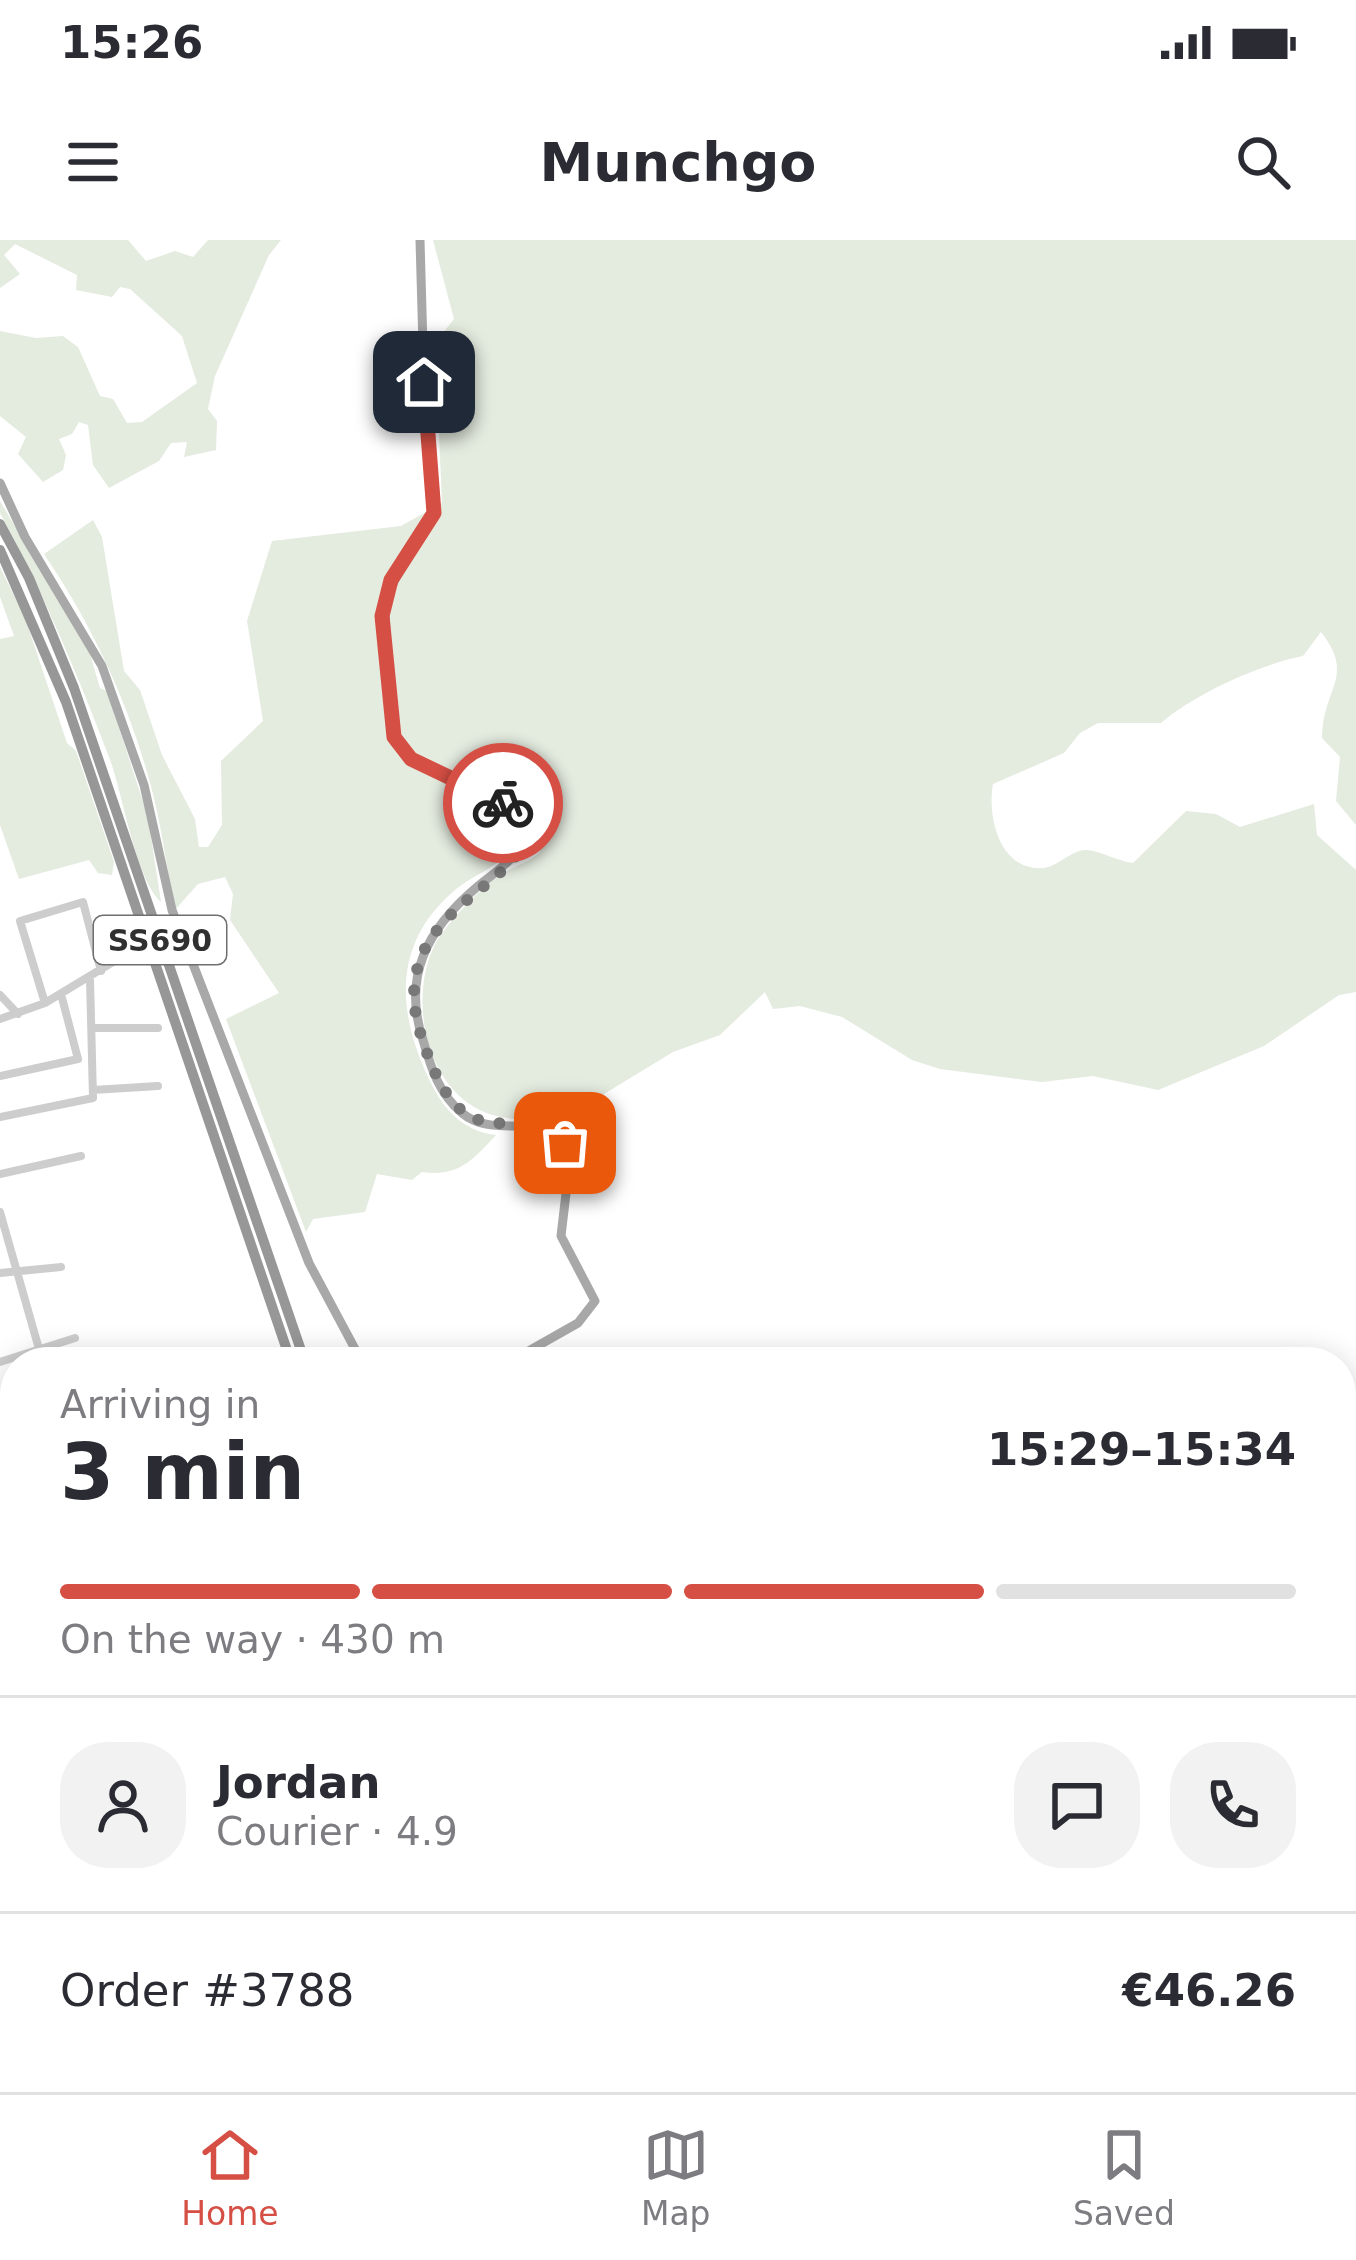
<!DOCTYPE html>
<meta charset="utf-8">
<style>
:root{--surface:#fff;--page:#f2f2f3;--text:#2b2b33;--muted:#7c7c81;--line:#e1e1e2;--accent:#d54f44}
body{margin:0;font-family:"DejaVu Sans",sans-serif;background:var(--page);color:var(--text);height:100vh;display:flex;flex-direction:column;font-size:45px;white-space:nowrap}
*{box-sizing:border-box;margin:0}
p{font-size:39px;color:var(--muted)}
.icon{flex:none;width:66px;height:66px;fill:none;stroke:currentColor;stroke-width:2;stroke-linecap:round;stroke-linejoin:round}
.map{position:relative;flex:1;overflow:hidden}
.side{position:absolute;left:0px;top:1107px;width:1356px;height:747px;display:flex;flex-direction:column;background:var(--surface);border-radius:48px 48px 0 0;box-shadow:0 6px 30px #0003}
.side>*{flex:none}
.pin{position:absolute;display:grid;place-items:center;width:102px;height:102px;color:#fff;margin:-51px;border-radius:24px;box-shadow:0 6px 18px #0006}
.courier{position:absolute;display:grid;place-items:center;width:120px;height:120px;margin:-60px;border:9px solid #d54f44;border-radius:50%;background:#fff;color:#222;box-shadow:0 3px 15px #0007}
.head em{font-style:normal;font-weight:700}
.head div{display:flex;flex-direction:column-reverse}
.head{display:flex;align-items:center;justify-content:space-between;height:204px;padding:0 60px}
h1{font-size:78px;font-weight:700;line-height:90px}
.bar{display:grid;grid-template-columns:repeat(4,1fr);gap:18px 12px;align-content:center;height:144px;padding:0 60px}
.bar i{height:15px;border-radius:9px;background:var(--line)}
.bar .current{background:var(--accent)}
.bar p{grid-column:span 4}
.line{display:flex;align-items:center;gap:30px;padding:0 60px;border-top:3px solid var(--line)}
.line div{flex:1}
.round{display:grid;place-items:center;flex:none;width:126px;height:126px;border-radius:48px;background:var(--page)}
.status{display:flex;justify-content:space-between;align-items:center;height:84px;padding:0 60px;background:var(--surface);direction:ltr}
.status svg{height:33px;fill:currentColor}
header{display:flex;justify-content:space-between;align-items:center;height:156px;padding:0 60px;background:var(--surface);font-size:54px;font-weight:700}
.menu{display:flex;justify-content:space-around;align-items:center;height:168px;border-top:3px solid var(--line);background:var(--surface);font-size:33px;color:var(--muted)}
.menu a{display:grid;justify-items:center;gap:6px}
.menu .current{color:var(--accent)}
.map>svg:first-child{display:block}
.green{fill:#e4ebdf}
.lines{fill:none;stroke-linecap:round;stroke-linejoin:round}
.minor{stroke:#cdcdcd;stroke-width:8}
.major{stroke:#a8a8a8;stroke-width:9}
.highway{stroke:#979797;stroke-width:10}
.done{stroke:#787878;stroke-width:12;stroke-dasharray:0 21.6}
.route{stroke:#d54f44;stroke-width:15}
.labels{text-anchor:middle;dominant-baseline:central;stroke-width:12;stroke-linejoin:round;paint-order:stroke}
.shield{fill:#fff;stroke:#6e6e6e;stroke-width:3}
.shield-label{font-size:30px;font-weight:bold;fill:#303030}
</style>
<div class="status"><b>15:26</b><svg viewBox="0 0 49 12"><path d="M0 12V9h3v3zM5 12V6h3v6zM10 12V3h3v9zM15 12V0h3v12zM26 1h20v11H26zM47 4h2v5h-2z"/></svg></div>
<header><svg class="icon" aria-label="menu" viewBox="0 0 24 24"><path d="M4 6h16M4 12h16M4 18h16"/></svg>Munchgo<svg class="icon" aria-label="search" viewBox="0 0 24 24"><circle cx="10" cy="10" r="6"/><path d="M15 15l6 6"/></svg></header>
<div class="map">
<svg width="1356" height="1852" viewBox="0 0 1356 1852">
<rect width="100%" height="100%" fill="#fff"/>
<!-- green -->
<path class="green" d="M 0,0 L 128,0 L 146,21 L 175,11 L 193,17 L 208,0 L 281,0 L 269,15 L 215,136 L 208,169 L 217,181 L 216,210 L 184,217 L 187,202 L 171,203 L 159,221 L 109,248 L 93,225 L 88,185 L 79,182 L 72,194 L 59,199 L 66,215 L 63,230 L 43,242 L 18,214 L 26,197 L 0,176 L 0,91 L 36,98 L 63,96 L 78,107 L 100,156 L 113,159 L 127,183 L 142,182 L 197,143 L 182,96 L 130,49 L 120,47 L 112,57 L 76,50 L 77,35 L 15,4 L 4,15 L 20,34 L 0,48 Z
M 433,0 L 1356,0 L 1356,585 L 1336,561 L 1340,517 L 1322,498 C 1323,446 1356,437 1321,392 L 1303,416 C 1259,425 1196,453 1161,483 L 1098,483 L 1080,493 L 1064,513 L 993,544 C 987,575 999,632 1044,628 C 1058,626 1073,609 1087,610 C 1101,611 1117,621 1133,623 L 1186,571 L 1216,574 L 1240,587 L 1314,564 L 1317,595 L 1356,630 L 1356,752 L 1339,755 L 1264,806 L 1158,850 L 1093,836 L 1042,842 L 940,829 L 912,820 L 842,777 L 800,766 L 773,769 L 765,752 L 720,795 L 673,812 L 604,854 L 590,887 L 578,899 L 564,883 C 538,880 506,882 482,871 C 420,843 406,743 442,693 C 458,672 478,651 500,635 C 513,626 529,623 540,612 L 539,584 L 519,581 C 524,620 479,629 454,651 C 389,706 398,779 433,847 C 446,873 467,892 496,895 C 472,921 458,937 422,932 L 412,940 L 377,934 L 365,972 L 313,979 L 306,992 L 226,779 L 279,753 L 230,680 L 233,654 L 225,637 L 198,644 L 175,670 C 167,630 162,589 152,550 C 130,466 93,386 44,314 L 93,280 L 102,297 L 124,431 L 140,450 L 162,515 L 195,579 L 199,607 L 208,607 L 222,585 L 221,521 L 263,481 L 247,381 L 272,301 L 401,286 L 442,263 L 435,103 L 454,79 Z
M 0,261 L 90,414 L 100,448 L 107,451 L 148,577 L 161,662 C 135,638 123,553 109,517 C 77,433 43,352 0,273 Z
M 0,327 L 25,378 L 67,503 L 76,511 L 114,622 L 112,635 L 98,633 L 89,620 L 19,639 L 0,585 L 0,399 L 14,396 L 0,357 Z
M 15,1574 L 15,1713 L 0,1701 L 0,1577 Z
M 843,1839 L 978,1839 L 976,1852 L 841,1852 Z"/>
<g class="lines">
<!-- minor -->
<path class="minor" d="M 0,755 L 18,774
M 45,763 L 20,681 L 83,662 L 101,731
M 0,779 L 45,763 L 141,705
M 94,788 L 158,788
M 0,836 L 78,819 L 61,754
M 93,850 L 158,846
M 0,877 L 93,858 L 90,739
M 0,934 L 81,916
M 0,972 L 39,1109
M 0,1033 L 61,1027
M 0,1122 L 75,1098
M 0,1195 L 15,1250
M 0,1431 L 15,1397
M 0,1464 L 15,1459
M 0,1794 L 15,1774
M 12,1827 L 15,1852
M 311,1839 L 323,1852
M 512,1839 L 517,1852
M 176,1852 L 192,1839
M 254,1852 L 269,1839"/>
<!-- major -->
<path class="major" d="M 420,0 L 424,142 L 435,266 L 385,358 L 387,448 L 395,497 L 411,519 L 518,573 L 526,594 C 515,621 499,629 477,647 C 427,689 402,737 423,800 C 431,828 439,854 462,873 C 493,899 538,872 565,903 L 569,928 L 561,996 L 595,1061 L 578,1083 L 509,1122
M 0,243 L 25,297 L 102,426 L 144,545 L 172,670 L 309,1023 L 362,1122
M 0,1801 L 15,1829
M 46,1839 L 64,1852"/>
<!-- highway -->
<path class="highway" d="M 0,284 L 29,338 L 74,448 L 305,1122
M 0,310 L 66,462 L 291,1122
M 539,1839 L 543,1852
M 552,1839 L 557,1852"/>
</g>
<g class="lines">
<!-- done -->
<path class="done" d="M 503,563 L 525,586 C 531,648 383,667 420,792 C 465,940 519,849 565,903"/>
<!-- route -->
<path class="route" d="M 424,142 L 434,273 L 391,340 L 382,376 L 394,497 L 411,519 L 503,563"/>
</g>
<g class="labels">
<!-- shield labels -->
<rect class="shield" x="94" y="676" width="132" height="48" rx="9"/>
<g class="shield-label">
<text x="160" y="700">SS690</text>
</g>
</g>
</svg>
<div class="pin" style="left:565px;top:903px;background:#ea580c"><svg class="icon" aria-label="bag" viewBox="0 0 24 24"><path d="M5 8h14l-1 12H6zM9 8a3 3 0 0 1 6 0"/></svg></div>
<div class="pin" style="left:424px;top:142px;background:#1f2937"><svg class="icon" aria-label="home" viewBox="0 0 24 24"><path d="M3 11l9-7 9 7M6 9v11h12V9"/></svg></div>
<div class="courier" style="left:503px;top:563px"><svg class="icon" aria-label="bike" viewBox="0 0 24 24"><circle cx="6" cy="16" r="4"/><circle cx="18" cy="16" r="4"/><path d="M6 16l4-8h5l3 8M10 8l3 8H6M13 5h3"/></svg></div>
<section class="side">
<div class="head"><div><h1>3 min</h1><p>Arriving in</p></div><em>15:29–15:34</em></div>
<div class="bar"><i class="current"></i><i class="current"></i><i class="current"></i><i></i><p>On the way · 430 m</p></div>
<div class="line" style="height:216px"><a class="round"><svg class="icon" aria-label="person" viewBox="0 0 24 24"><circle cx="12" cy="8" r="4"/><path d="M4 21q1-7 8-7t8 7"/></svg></a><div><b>Jordan</b><p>Courier · 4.9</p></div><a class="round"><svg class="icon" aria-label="chat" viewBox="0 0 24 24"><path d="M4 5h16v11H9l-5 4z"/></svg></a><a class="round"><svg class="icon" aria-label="phone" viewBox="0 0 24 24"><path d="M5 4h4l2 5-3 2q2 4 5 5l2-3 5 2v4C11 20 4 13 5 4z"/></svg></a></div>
<div class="line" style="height:156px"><div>Order #3788</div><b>€46.26</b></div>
</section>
</div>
<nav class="menu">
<a class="current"><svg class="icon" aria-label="home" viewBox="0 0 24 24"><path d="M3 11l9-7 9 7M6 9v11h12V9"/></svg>Home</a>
<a><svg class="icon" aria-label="map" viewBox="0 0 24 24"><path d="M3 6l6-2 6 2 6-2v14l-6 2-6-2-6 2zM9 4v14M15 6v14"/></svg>Map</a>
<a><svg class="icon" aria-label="saved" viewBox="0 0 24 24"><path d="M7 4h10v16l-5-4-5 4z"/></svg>Saved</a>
</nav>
